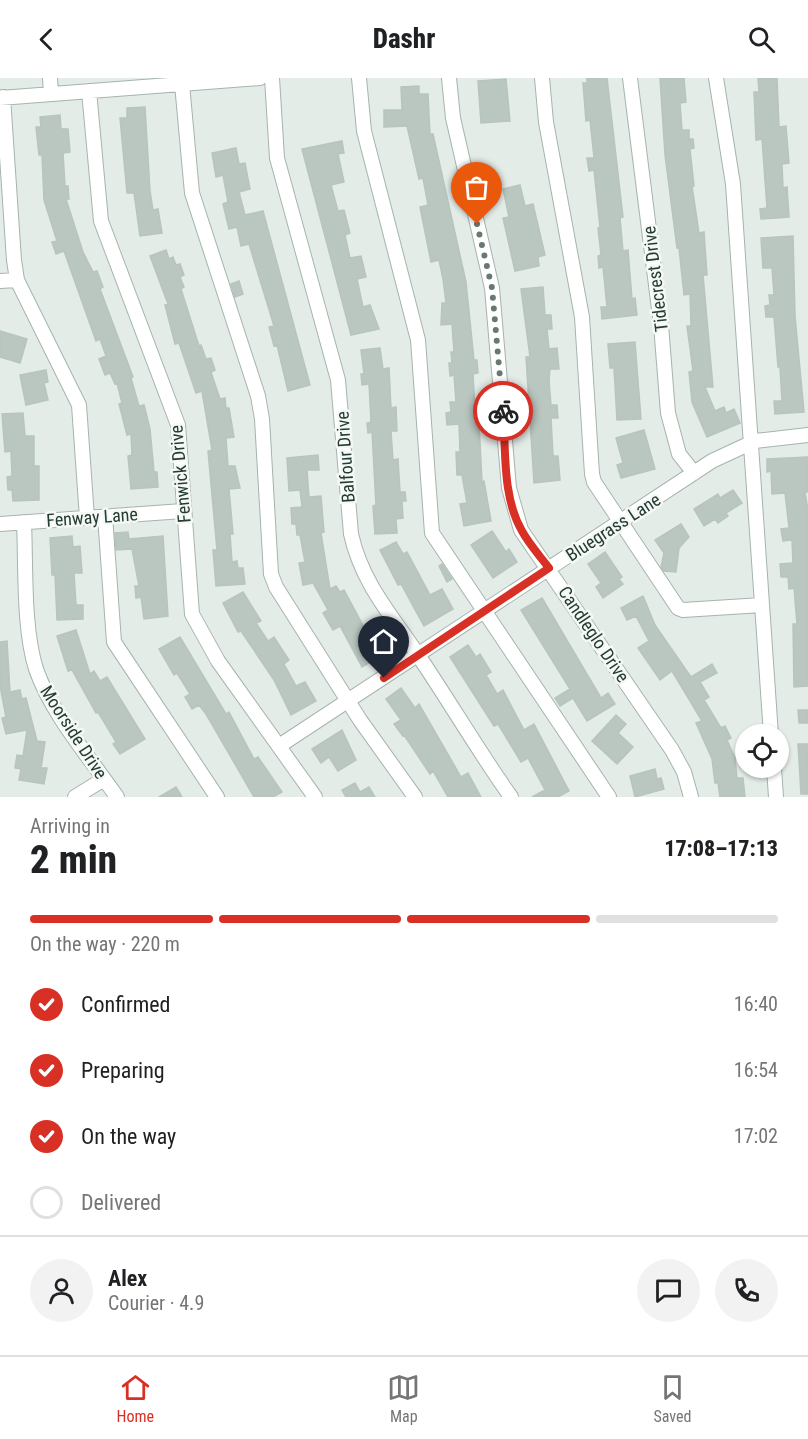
<!DOCTYPE html>
<meta charset="utf-8">
<style>
:root{--surface:#fff;--page:#f2f2f2;--text:#202124;--muted:#757577;--line:#e0e0e0;--accent:#d93025}
body{margin:0;font-family:"Roboto Condensed",sans-serif;background:var(--page);color:var(--text);height:100vh;display:flex;flex-direction:column;font-size:22px;white-space:nowrap}
*{box-sizing:border-box;margin:0}
p{font-size:20px;color:var(--muted)}
.icon{flex:none;width:33px;height:33px;fill:none;stroke:currentColor;stroke-width:2;stroke-linecap:round;stroke-linejoin:round}
.map{position:relative;height:719px;overflow:hidden}
.details{display:flex;flex-direction:column;background:var(--surface);flex:1}
.details>*{flex:none}
.buttons{position:absolute;left:735px;top:646px;display:grid;gap:12px}
.buttons a{display:grid;place-items:center;width:54px;height:54px;border-radius:50%;background:var(--surface);box-shadow:0 2px 4px #0004;font-size:30px}
.pin{position:absolute;display:grid;place-items:center;width:51px;height:51px;color:#fff;margin:-62px -26px;border-radius:50% 50% 50% 0;rotate:-45deg;box-shadow:0 0 6px #0007}
.pin .icon{rotate:45deg}
.courier{position:absolute;display:grid;place-items:center;width:60px;height:60px;margin:-30px;border:4px solid #d93025;border-radius:50%;background:#fff;color:#222;box-shadow:0 2px 8px #0007}
.overview em{font-style:normal;font-weight:800}
.overview div{display:flex;flex-direction:column-reverse}
.overview{display:flex;align-items:center;justify-content:space-between;height:102px;padding:0 30px}
h1{font-size:39px;font-weight:800;line-height:45px}
.bar{display:grid;grid-template-columns:repeat(4,1fr);gap:9px 6px;align-content:center;height:72px;padding:0 30px}
.bar i{height:8px;border-radius:4px;background:var(--line)}
.bar .active{background:var(--accent)}
.bar p{grid-column:span 4}
.line{display:flex;align-items:center;gap:15px;padding:0 30px;border-top:2px solid var(--line)}
.line div{flex:1}
.round{display:grid;place-items:center;flex:none;width:63px;height:63px;border-radius:32px;background:var(--page)}
ol{padding:0 30px;list-style:none}
li{display:flex;align-items:center;gap:18px;height:66px}
li p{margin-inline-start:auto}
li .icon{padding:6px;border-radius:50%;background:var(--accent);color:#fff;stroke-width:4}
li:last-child{color:var(--muted)}
li i{width:33px;height:33px;border:3px solid var(--line);border-radius:50%}
header{display:flex;justify-content:space-between;align-items:center;height:78px;padding:0 30px;background:var(--surface);font-size:27px;font-weight:800}
.dock{display:flex;justify-content:space-around;align-items:center;height:84px;border-top:2px solid var(--line);background:var(--surface);font-size:16px;color:var(--muted)}
.dock a{display:grid;justify-items:center;gap:3px}
.dock .active{color:var(--accent)}
.map>svg:first-child{display:block}
.building{fill:#bac6c0;stroke:#b7c5be;stroke-width:1.5}
.lines{fill:none;stroke-linecap:round;stroke-linejoin:round}
.minor-casing{stroke:#a7b3ae;stroke-width:16}
.minor{stroke:#fff;stroke-width:14}
.done{stroke:#687972;stroke-width:6;stroke-dasharray:0 10.8}
.route{stroke:#d93025;stroke-width:8}
.labels{text-anchor:middle;dominant-baseline:central;stroke-width:5;stroke-linejoin:round;paint-order:stroke}
.street-label{font-size:18px;fill:#253b33;stroke:#f4f9f6}
</style>
<header><svg class="icon" aria-label="back" viewBox="0 0 24 24"><path d="M15 5l-7 7 7 7"/></svg>Dashr<svg class="icon" aria-label="search" viewBox="0 0 24 24"><circle cx="10" cy="10" r="6"/><path d="M15 15l6 6"/></svg></header>
<div class="map">
<svg width="808" height="719" viewBox="0 0 808 719">
<rect width="100%" height="100%" fill="#e4ece8"/>
<!-- building -->
<path class="building" d="M 587,0 L 607,0 L 623,139 L 620,140 L 623,173 L 628,172 L 632,221 L 635,220 L 637,237 L 602,241 L 601,229 L 607,229 L 603,189 L 599,190 L 598,178 L 601,177 L 598,150 L 600,150 L 594,92 L 589,93 L 587,80 L 594,80 L 590,42 L 586,43 L 583,5 L 587,5 Z
M 660,0 L 684,0 L 686,24 L 680,25 L 682,52 L 689,52 L 689,61 L 693,61 L 694,70 L 690,71 L 694,108 L 692,108 L 699,155 L 704,154 L 707,197 L 703,197 L 713,309 L 705,309 L 715,333 L 724,329 L 726,335 L 734,331 L 740,345 L 707,359 L 692,324 L 689,294 L 693,293 L 687,248 L 691,248 L 690,216 L 684,217 L 679,170 L 677,170 L 665,77 Z
M 758,0 L 777,0 L 779,49 L 786,48 L 789,85 L 782,86 L 783,110 L 787,109 L 789,139 L 761,141 L 760,131 L 767,130 L 762,61 L 756,62 L 754,14 L 759,14 Z
M 506,1 L 510,43 L 481,45 L 478,3 Z
M 419,8 L 419,16 L 428,16 L 430,56 L 433,56 L 466,204 L 474,282 L 477,282 L 478,295 L 473,296 L 475,331 L 481,330 L 482,344 L 479,345 L 482,404 L 484,403 L 491,443 L 464,448 L 460,426 L 467,425 L 462,397 L 457,397 L 456,374 L 460,374 L 459,346 L 447,347 L 446,335 L 451,334 L 450,324 L 456,324 L 454,297 L 450,298 L 449,285 L 452,285 L 451,274 L 454,274 L 452,246 L 441,247 L 442,225 L 446,225 L 443,201 L 439,182 L 431,184 L 420,129 L 428,127 L 423,100 L 419,101 L 407,48 L 384,49 L 384,32 L 402,32 L 401,9 Z
M 145,29 L 150,113 L 153,132 L 158,131 L 162,155 L 140,158 L 134,115 L 127,115 L 120,40 L 127,40 L 127,30 Z
M 60,37 L 61,51 L 68,51 L 70,74 L 63,75 L 65,108 L 68,108 L 69,121 L 66,121 L 83,174 L 93,194 L 97,193 L 103,209 L 100,211 L 133,299 L 131,300 L 139,328 L 144,327 L 150,351 L 154,394 L 157,394 L 158,409 L 131,411 L 128,378 L 132,377 L 131,356 L 127,357 L 119,326 L 122,325 L 117,305 L 115,306 L 110,295 L 105,297 L 99,281 L 106,278 L 100,261 L 96,263 L 64,173 L 56,176 L 52,164 L 57,163 L 44,122 L 42,77 L 39,77 L 36,49 L 41,49 L 40,39 Z
M 342,63 L 344,75 L 338,76 L 344,104 L 331,107 L 338,133 L 344,132 L 350,155 L 345,157 L 350,180 L 361,178 L 366,199 L 357,201 L 363,229 L 370,227 L 379,251 L 351,257 L 302,71 Z
M 236,70 L 239,86 L 245,85 L 250,111 L 239,114 L 245,137 L 263,133 L 310,307 L 288,313 L 277,267 L 274,268 L 269,249 L 274,248 L 249,166 L 241,168 L 237,149 L 229,151 L 223,126 L 228,124 L 223,97 L 216,99 L 212,75 Z
M 520,107 L 525,128 L 533,126 L 545,177 L 538,179 L 539,188 L 515,193 L 503,140 L 509,139 L 503,111 Z
M 793,158 L 795,238 L 804,334 L 775,336 L 774,323 L 782,323 L 780,289 L 778,289 L 774,239 L 766,239 L 765,228 L 770,227 L 769,217 L 774,217 L 772,190 L 763,190 L 761,160 Z
M 166,172 L 169,181 L 173,179 L 176,187 L 180,186 L 184,197 L 180,199 L 184,209 L 181,211 L 199,268 L 201,267 L 206,281 L 211,280 L 215,292 L 211,294 L 220,321 L 225,320 L 226,330 L 229,330 L 234,359 L 226,360 L 228,388 L 235,388 L 240,410 L 229,411 L 233,456 L 230,456 L 232,484 L 237,483 L 238,490 L 243,490 L 245,506 L 216,508 L 213,472 L 217,472 L 208,373 L 212,372 L 202,313 L 196,315 L 179,265 L 175,266 L 165,227 L 168,226 L 150,178 Z
M 239,203 L 243,216 L 235,219 L 231,206 Z
M 543,209 L 545,237 L 551,237 L 552,251 L 547,251 L 549,271 L 557,270 L 559,291 L 550,291 L 549,303 L 551,327 L 557,327 L 558,340 L 551,340 L 553,378 L 558,378 L 560,402 L 534,405 L 526,279 L 530,279 L 521,211 Z
M 0,253 L 27,261 L 20,285 L 0,279 Z
M 635,264 L 641,341 L 617,342 L 614,290 L 610,290 L 608,266 Z
M 380,270 L 383,291 L 389,290 L 391,330 L 396,329 L 397,353 L 391,353 L 393,382 L 398,381 L 400,414 L 405,414 L 406,423 L 402,423 L 403,440 L 396,441 L 397,455 L 375,456 L 373,428 L 376,427 L 372,354 L 368,355 L 367,345 L 371,344 L 369,306 L 362,307 L 361,296 L 364,296 L 361,272 Z
M 46,292 L 48,304 L 44,305 L 48,322 L 26,327 L 20,297 Z
M 23,335 L 25,358 L 34,358 L 34,388 L 39,388 L 39,422 L 13,423 L 12,412 L 8,412 L 7,399 L 12,398 L 11,373 L 5,374 L 2,336 Z
M 644,352 L 655,391 L 621,400 L 617,387 L 623,385 L 616,360 Z
M 318,377 L 319,392 L 307,392 L 309,419 L 321,418 L 324,454 L 321,455 L 330,511 L 336,508 L 340,514 L 344,512 L 365,551 L 368,549 L 381,578 L 362,589 L 340,548 L 333,552 L 323,535 L 328,532 L 313,505 L 303,507 L 299,485 L 305,484 L 300,457 L 297,457 L 296,446 L 292,446 L 291,430 L 302,429 L 300,412 L 289,413 L 287,380 Z
M 808,379 L 808,414 L 805,414 L 808,432 L 808,608 L 794,609 L 793,546 L 797,546 L 794,510 L 789,511 L 788,499 L 781,499 L 780,486 L 793,485 L 792,462 L 783,463 L 781,451 L 789,450 L 785,415 L 772,416 L 771,393 L 767,394 L 767,381 Z
M 733,412 L 742,425 L 726,435 L 728,438 L 718,445 L 715,441 L 704,448 L 694,431 L 718,416 L 720,420 Z
M 681,446 L 689,459 L 679,470 L 676,494 L 664,493 L 661,489 L 664,475 L 655,462 Z
M 492,453 L 506,474 L 509,471 L 517,484 L 493,500 L 471,467 Z
M 128,454 L 129,461 L 163,458 L 168,538 L 144,541 L 141,519 L 136,520 L 135,508 L 139,508 L 132,471 L 116,472 L 115,455 Z
M 72,458 L 73,469 L 80,468 L 82,495 L 74,495 L 76,527 L 83,527 L 83,541 L 57,542 L 55,497 L 52,497 L 50,460 Z
M 396,464 L 403,476 L 407,474 L 430,517 L 442,511 L 453,531 L 424,548 L 401,506 L 398,507 L 380,472 Z
M 605,474 L 622,499 L 619,501 L 623,506 L 603,520 L 596,509 L 601,505 L 588,486 Z
M 442,486 L 452,501 L 447,504 L 439,488 Z
M 243,514 L 261,543 L 256,545 L 268,563 L 274,559 L 289,582 L 284,586 L 296,608 L 305,604 L 316,623 L 291,637 L 274,602 L 241,553 L 238,554 L 223,525 Z
M 643,518 L 655,547 L 691,599 L 712,586 L 717,595 L 700,604 L 709,619 L 704,622 L 721,650 L 725,648 L 731,660 L 727,662 L 735,680 L 737,700 L 743,700 L 745,719 L 720,719 L 718,705 L 715,705 L 712,681 L 696,645 L 702,643 L 672,593 L 660,602 L 638,570 L 649,563 L 636,538 L 627,542 L 621,530 Z
M 542,520 L 601,620 L 608,615 L 615,626 L 587,643 L 573,620 L 560,628 L 555,620 L 570,611 L 521,532 Z
M 76,552 L 90,596 L 94,593 L 100,603 L 107,599 L 145,661 L 120,676 L 113,666 L 116,664 L 98,634 L 96,635 L 72,592 L 68,593 L 57,558 Z
M 180,559 L 226,636 L 229,634 L 254,681 L 258,679 L 282,714 L 273,719 L 254,719 L 206,636 L 199,627 L 192,631 L 185,619 L 190,616 L 177,595 L 174,597 L 159,571 Z
M 7,563 L 10,614 L 20,612 L 22,621 L 26,620 L 37,663 L 45,664 L 41,690 L 47,690 L 44,706 L 19,702 L 21,691 L 15,690 L 17,677 L 23,678 L 27,652 L 6,656 L 2,640 L 6,639 L 0,608 L 0,564 Z
M 468,567 L 476,579 L 480,576 L 491,594 L 486,597 L 497,616 L 503,612 L 524,652 L 534,646 L 569,713 L 558,719 L 532,719 L 545,712 L 528,680 L 521,684 L 498,646 L 494,648 L 450,579 Z
M 401,610 L 415,630 L 419,626 L 461,699 L 468,695 L 481,719 L 448,719 L 433,693 L 430,696 L 404,657 L 403,658 L 394,646 L 401,642 L 386,621 Z
M 798,632 L 808,632 L 808,645 L 799,645 Z
M 616,637 L 626,646 L 618,655 L 633,669 L 617,686 L 592,663 Z
M 342,652 L 356,682 L 338,693 L 329,679 L 321,685 L 312,671 Z
M 798,666 L 808,666 L 808,716 L 801,716 Z
M 655,691 L 657,701 L 661,700 L 664,711 L 635,719 L 630,698 Z
M 355,705 L 360,714 L 369,709 L 375,719 L 346,719 L 342,712 Z
M 176,709 L 182,719 L 159,719 Z"/>
<g class="lines">
<!-- minor casing -->
<g class="minor-casing">
<path id="minor" d="M 50,0 L 51,16
M 272,0 L 277,80 L 338,302 L 351,456 C 362,506 393,539 420,580 C 451,626 479,674 511,719
M 359,0 L 364,53 L 418,262 L 432,455 L 609,719
M 449,0 L 453,40 L 492,210 L 509,410 L 521,452 L 672,672 L 684,694 L 691,719
M 542,0 L 546,44 L 582,239 L 592,396 L 594,404 L 678,530 L 683,532 L 762,527
M 630,0 L 661,247 L 668,335 L 679,376 L 694,395
M 716,0 L 733,106 L 771,657
M 182,6 L 192,115 L 258,318 L 262,341 L 271,496 L 276,509 L 360,642 L 415,719
M 89,13 L 101,143 L 178,347 L 192,536 L 218,583 L 315,719
M 3,19 L 14,182 L 17,202 L 79,327 L 87,440
M 0,20 L 260,0
M 0,203 L 17,202
M 105,438 L 114,564 L 217,719
M 24,444 C 26,488 23,550 36,591 C 51,635 90,680 117,719
M 0,446 L 183,433
M 279,668 L 712,383 L 755,363 L 808,357
M 774,690 L 776,719
M 75,719 L 104,701"/>
</g>
<!-- minor -->
<use href="#minor" class="minor"/>
</g>
<g class="lines">
<!-- done -->
<path class="done" d="M 477,146 L 492,210 L 503,333"/>
<!-- route -->
<path class="route" d="M 384,600 L 549,490 C 540,478 529,466 522,453 C 502,419 506,371 503,333"/>
</g>
<g class="labels">
<!-- street labels -->
<g class="street-label">
<text transform="translate(655 201) rotate(-97)">Tidecrest Drive</text>
<text transform="translate(345 379) rotate(-94)">Balfour Drive</text>
<text transform="translate(180 396) rotate(-95)">Fenwick Drive</text>
<text transform="translate(92 439) rotate(-4)">Fenway Lane</text>
<text transform="translate(613 449) rotate(-33)">Bluegrass Lane</text>
<text transform="translate(594 556) rotate(56)">Candleglo Drive</text>
<text transform="translate(74 654) rotate(57)">Moorside Drive</text>
</g>
</g>
</svg>
<div class="buttons">
<a><svg class="icon" aria-label="locate" viewBox="0 0 24 24"><circle cx="12" cy="12" r="6"/><path d="M12 2v4M12 18v4M2 12h4M18 12h4"/></svg></a>
</div>
<div class="pin" style="left:477px;top:146px;background:#ea580c"><svg class="icon" aria-label="bag" viewBox="0 0 24 24"><path d="M5 8h14l-1 12H6zM9 8a3 3 0 0 1 6 0"/></svg></div>
<div class="pin" style="left:384px;top:600px;background:#1f2937"><svg class="icon" aria-label="home" viewBox="0 0 24 24"><path d="M3 11l9-7 9 7M6 9v11h12V9"/></svg></div>
<div class="courier" style="left:503px;top:333px"><svg class="icon" aria-label="bike" viewBox="0 0 24 24"><circle cx="6" cy="16" r="4"/><circle cx="18" cy="16" r="4"/><path d="M6 16l4-8h5l3 8M10 8l3 8H6M13 5h3"/></svg></div>
</div>
<section class="details">
<div class="overview"><div><h1>2 min</h1><p>Arriving in</p></div><em>17:08–17:13</em></div>
<div class="bar"><i class="active"></i><i class="active"></i><i class="active"></i><i></i><p>On the way · 220 m</p></div>
<ol>
<li><svg class="icon" aria-label="check" viewBox="0 0 24 24"><path d="M5 12l5 5 9-10"/></svg>Confirmed<p>16:40</p></li>
<li><svg class="icon" aria-label="check" viewBox="0 0 24 24"><path d="M5 12l5 5 9-10"/></svg>Preparing<p>16:54</p></li>
<li><svg class="icon" aria-label="check" viewBox="0 0 24 24"><path d="M5 12l5 5 9-10"/></svg>On the way<p>17:02</p></li>
<li><i></i>Delivered</li>
</ol>
<div class="line" style="height:108px"><a class="round"><svg class="icon" aria-label="person" viewBox="0 0 24 24"><circle cx="12" cy="8" r="4"/><path d="M4 21q1-7 8-7t8 7"/></svg></a><div><b>Alex</b><p>Courier · 4.9</p></div><a class="round"><svg class="icon" aria-label="chat" viewBox="0 0 24 24"><path d="M4 5h16v11H9l-5 4z"/></svg></a><a class="round"><svg class="icon" aria-label="phone" viewBox="0 0 24 24"><path d="M5 4h4l2 5-3 2q2 4 5 5l2-3 5 2v4C11 20 4 13 5 4z"/></svg></a></div>
</section>
<nav class="dock">
<a class="active"><svg class="icon" aria-label="home" viewBox="0 0 24 24"><path d="M3 11l9-7 9 7M6 9v11h12V9"/></svg>Home</a>
<a><svg class="icon" aria-label="map" viewBox="0 0 24 24"><path d="M3 6l6-2 6 2 6-2v14l-6 2-6-2-6 2zM9 4v14M15 6v14"/></svg>Map</a>
<a><svg class="icon" aria-label="saved" viewBox="0 0 24 24"><path d="M7 4h10v16l-5-4-5 4z"/></svg>Saved</a>
</nav>
